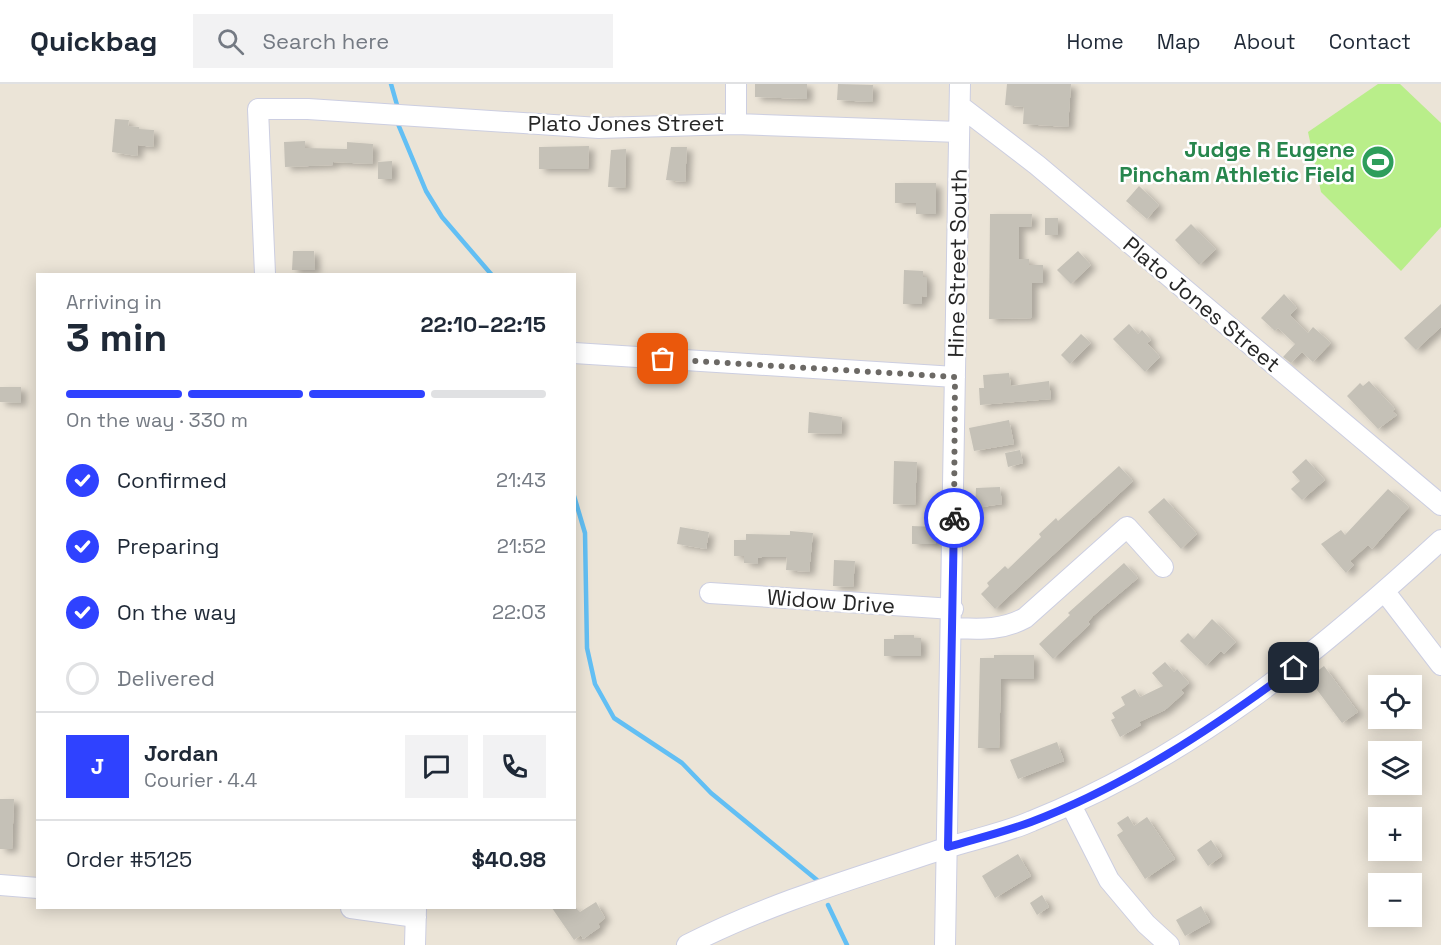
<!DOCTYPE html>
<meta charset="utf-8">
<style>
:root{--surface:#fff;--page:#f2f2f3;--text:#1f2937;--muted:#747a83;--line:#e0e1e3;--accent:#2f42ff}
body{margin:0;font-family:"Space Grotesk",sans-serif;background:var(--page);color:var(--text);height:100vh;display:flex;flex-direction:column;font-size:22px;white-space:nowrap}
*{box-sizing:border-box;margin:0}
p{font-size:20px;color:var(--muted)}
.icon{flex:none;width:33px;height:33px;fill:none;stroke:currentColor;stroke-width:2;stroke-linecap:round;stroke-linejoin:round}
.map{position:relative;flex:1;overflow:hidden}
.panel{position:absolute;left:36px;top:189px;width:540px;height:636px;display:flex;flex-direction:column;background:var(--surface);border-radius:0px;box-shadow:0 3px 15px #0003}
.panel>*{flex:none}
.tools{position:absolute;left:1368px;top:591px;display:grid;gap:12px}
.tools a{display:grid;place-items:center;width:54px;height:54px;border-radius:0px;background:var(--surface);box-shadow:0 3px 15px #0003;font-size:30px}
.pin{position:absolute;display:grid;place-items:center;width:51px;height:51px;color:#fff;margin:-26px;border-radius:12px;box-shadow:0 3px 9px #0006}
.courier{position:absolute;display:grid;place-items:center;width:60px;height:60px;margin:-30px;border:4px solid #2f42ff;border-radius:50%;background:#fff;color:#222;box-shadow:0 2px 8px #0007}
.summary em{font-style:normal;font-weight:800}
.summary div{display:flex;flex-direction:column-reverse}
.summary{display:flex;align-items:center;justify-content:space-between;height:102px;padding:0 30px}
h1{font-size:39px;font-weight:800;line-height:45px}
.bar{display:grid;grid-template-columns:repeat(4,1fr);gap:9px 6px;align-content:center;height:72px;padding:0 30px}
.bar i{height:8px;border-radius:4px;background:var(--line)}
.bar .current{background:var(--accent)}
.bar p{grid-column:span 4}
.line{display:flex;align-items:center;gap:15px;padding:0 30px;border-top:2px solid var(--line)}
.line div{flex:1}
.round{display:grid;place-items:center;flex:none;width:63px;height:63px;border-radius:0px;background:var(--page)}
ol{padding:0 30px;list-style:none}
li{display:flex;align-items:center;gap:18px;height:66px}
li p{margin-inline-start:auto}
li .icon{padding:6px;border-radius:50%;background:var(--accent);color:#fff;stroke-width:4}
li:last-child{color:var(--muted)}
li i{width:33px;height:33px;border:3px solid var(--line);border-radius:50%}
header{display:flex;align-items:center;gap:36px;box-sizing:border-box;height:84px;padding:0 30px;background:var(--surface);border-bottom:2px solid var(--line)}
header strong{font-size:28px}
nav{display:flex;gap:33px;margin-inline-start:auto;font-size:21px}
.search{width:420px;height:54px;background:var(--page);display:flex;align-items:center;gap:15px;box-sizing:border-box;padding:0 21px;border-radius:0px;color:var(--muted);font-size:22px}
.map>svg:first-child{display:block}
.pitch{fill:#b9ee8a}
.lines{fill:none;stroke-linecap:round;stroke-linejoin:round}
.stream{stroke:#62bff4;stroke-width:4.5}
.building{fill:#c5c1b7;filter:url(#shadow)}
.minor-casing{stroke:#cccee1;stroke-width:22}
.minor{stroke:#fff;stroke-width:20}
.done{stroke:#6c6965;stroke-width:6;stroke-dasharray:0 10.8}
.route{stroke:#2f42ff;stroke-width:8}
.labels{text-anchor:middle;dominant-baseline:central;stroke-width:5;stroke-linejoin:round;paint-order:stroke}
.street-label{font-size:22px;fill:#272727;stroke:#fff}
.leisure-label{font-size:22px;font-weight:bold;fill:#27864d;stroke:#fff;text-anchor:end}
</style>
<header>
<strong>Quickbag</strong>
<div class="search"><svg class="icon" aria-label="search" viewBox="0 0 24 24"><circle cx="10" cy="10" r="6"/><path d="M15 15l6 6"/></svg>Search here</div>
<nav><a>Home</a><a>Map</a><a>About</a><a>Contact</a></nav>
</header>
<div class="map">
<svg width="1441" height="861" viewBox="0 0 1441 861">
<defs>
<filter id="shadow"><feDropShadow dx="5.5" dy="3.5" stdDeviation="3" flood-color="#0004"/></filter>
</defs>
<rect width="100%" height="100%" fill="#ebe4d7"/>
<!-- pitch -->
<path class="pitch" d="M 1378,0 L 1400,0 L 1441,39 L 1441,143 L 1401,187 L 1321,108 L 1308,48 Z"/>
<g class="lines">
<!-- stream -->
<path class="stream" d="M 391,0 L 397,21
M 398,40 L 426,107 L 442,133 L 491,190
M 574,412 L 585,449 L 587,564 L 595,600 L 614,634 L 682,679 L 711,709 L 817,796
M 828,821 L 847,861"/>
</g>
<!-- building -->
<path class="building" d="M 755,0 L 807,0 L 807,15 L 755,13 Z
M 838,0 L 873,1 L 872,18 L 837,16 Z
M 1007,0 L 1071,0 L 1068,43 L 1023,40 L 1024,23 L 1005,21 Z
M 115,35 L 129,36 L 128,42 L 139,43 L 139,45 L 154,46 L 153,63 L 138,61 L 137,72 L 112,68 Z
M 305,57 L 305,64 L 347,65 L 347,58 L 373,60 L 372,80 L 333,78 L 333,81 L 285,83 L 284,58 Z
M 589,62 L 588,85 L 539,85 L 539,63 Z
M 671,63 L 687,63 L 685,98 L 666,96 Z
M 626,65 L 625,104 L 608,103 L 611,66 Z
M 392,77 L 392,95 L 378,95 L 378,78 Z
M 895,99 L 936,99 L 936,130 L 916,130 L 916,119 L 895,119 Z
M 1139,102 L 1159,121 L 1147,135 L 1126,117 Z
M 990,130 L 1032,130 L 1031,143 L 1019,143 L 1019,175 L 1029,175 L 1029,181 L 1043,181 L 1043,199 L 1032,199 L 1032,234 L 989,235 Z
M 1045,134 L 1058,134 L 1058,151 L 1045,151 Z
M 1191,140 L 1216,165 L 1199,181 L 1175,156 Z
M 293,167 L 314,167 L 315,186 L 292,186 Z
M 1078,167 L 1091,181 L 1071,200 L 1057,186 Z
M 904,186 L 923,187 L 923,193 L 927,193 L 927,213 L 922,212 L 922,220 L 903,220 Z
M 1284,210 L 1297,224 L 1290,231 L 1308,249 L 1313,243 L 1331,259 L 1313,278 L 1302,268 L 1291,279 L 1283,273 L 1295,260 L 1278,244 L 1275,247 L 1261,234 Z
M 1441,220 L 1441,243 L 1416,266 L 1404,254 Z
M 1129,240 L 1138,250 L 1142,246 L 1151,256 L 1147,259 L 1160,273 L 1145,288 L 1113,255 Z
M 1081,250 L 1091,259 L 1070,280 L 1061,271 Z
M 1009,289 L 1011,302 L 1049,297 L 1051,315 L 980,321 L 979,304 L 984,304 L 983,291 Z
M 1369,297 L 1395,325 L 1392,327 L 1397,331 L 1378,345 L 1347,312 L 1360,299 L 1363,302 Z
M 0,303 L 21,303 L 21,319 L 0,318 Z
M 809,328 L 842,333 L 841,350 L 808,349 Z
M 1009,336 L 1014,360 L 974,367 L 969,344 Z
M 1020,366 L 1023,379 L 1008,383 L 1005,369 Z
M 1306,375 L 1325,396 L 1302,416 L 1291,405 L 1300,397 L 1292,388 Z
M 894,377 L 917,378 L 915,421 L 893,420 Z
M 1119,382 L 1133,397 L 995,525 L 981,510 L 989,502 L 987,499 L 1005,482 L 1008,485 L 1041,453 L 1039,450 L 1056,434 L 1058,437 Z
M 1000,403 L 1002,420 L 975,424 L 976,404 Z
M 1388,405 L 1409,423 L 1372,465 L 1368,461 L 1350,477 L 1354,481 L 1346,489 L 1321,460 L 1341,446 L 1345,451 Z
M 1164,414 L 1197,450 L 1181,465 L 1148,428 Z
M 912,442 L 936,443 L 936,460 L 912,460 Z
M 680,443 L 709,448 L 706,465 L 677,460 Z
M 790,447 L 813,449 L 809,488 L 786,486 L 787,473 L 762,473 L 758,474 L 758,480 L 744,479 L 744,472 L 734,472 L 734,456 L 746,456 L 746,450 L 790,451 Z
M 834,476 L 855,477 L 853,503 L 833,502 Z
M 1124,479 L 1138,494 L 1093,532 L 1088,538 L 1090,540 L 1053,575 L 1039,560 L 1070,531 L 1068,529 Z
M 1212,535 L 1236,558 L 1224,570 L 1221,567 L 1206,582 L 1180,557 L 1188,549 L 1194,555 Z
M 894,551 L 914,551 L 914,554 L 921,554 L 921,572 L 884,572 L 884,555 L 894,555 Z
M 994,571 L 1034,571 L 1034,595 L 1001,595 L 999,664 L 978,664 L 980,574 L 994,574 Z
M 1165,578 L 1174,588 L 1177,585 L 1189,599 L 1181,606 L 1184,609 L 1165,626 L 1139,638 L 1141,641 L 1120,653 L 1111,636 L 1115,634 L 1112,629 L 1125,621 L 1121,613 L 1135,605 L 1140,613 L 1163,602 L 1152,589 Z
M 1324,582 L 1358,628 L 1342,639 L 1308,594 Z
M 1057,658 L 1064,677 L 1018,695 L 1010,676 Z
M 0,715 L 14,715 L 12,765 L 0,765 Z
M 1128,732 L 1134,742 L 1147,733 L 1175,775 L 1145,795 L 1117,751 L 1123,747 L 1117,739 Z
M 1211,756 L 1222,772 L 1208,782 L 1197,766 Z
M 1018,770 L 1031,792 L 995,814 L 982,792 Z
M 1042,811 L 1049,823 L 1037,831 L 1030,819 Z
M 596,818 L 605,834 L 598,840 L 600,843 L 583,855 L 581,851 L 574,856 L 552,824 L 576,824 L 580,828 Z
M 1201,822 L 1210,838 L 1185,852 L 1176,836 Z"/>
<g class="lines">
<!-- minor casing -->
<g class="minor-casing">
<path id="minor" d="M 736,0 L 736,40
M 960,22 L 1037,81 L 1441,421
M 265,190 L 258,25 L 308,25 L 599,44 L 736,40 L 959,48
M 574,269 L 955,293
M 1385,508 L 1441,581
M 710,509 L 953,525
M 952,544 C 979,545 1001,547 1025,534 L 1127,443 L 1163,483
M 1071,721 L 1109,796 L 1146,840 L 1169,861
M 0,801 L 38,804
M 351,824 L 416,833
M 415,861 L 416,824
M 687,861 C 769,819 859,793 946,764 C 974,755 1005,749 1032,737 C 1190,674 1317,570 1441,456
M 945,861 L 960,0"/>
</g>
<!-- minor -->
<use href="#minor" class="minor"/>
</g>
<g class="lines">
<!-- done -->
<path class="done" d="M 663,275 L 955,293 L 954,434"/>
<!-- route -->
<path class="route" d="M 954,434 L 948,763 C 975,755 1004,748 1031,738 C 1126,702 1213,644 1294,584"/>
</g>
<!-- icons -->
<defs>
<g id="stadium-disc" transform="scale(1.725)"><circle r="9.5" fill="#2e9e5b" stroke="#fff"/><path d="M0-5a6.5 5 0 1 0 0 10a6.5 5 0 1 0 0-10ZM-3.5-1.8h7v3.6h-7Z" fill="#fff"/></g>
</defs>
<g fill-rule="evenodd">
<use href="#stadium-disc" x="1378" y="78"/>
</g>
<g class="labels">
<!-- street labels -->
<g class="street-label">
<text x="626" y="39">Plato Jones Street</text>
<text transform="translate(957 179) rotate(-89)">Hine Street South</text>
<text transform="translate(1202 220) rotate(40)">Plato Jones Street</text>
<text transform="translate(831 517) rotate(4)">Widow Drive</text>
</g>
<!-- leisure labels -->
<g class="leisure-label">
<text x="1355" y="65">Judge R Eugene<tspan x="1355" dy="25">Pincham Athletic Field</tspan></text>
</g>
</g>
</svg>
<div class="tools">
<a><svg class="icon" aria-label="locate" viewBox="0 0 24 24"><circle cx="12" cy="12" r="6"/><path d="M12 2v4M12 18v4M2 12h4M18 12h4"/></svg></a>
<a><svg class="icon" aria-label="layers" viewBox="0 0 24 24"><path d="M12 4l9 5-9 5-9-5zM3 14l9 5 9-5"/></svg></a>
<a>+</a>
<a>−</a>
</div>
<div class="pin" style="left:663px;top:275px;background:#ea580c"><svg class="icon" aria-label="bag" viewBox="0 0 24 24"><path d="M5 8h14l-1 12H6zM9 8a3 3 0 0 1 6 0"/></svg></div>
<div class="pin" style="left:1294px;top:584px;background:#1f2937"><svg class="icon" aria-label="home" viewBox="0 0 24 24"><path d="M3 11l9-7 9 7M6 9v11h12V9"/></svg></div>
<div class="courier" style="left:954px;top:434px"><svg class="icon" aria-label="bike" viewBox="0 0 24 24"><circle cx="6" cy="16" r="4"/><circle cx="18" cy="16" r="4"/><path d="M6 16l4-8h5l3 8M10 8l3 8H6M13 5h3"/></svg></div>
<section class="panel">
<div class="summary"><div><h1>3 min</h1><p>Arriving in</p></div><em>22:10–22:15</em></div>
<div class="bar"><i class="current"></i><i class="current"></i><i class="current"></i><i></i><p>On the way · 330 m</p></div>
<ol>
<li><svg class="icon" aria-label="check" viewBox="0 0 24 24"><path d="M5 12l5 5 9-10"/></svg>Confirmed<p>21:43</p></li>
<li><svg class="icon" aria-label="check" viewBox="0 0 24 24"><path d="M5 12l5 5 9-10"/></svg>Preparing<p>21:52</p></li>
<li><svg class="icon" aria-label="check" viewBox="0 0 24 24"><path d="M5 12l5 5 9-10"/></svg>On the way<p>22:03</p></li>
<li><i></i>Delivered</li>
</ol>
<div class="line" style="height:108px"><b class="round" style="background:var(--accent);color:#fff">J</b><div><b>Jordan</b><p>Courier · 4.4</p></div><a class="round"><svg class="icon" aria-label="chat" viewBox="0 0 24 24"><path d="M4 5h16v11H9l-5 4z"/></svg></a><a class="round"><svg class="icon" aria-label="phone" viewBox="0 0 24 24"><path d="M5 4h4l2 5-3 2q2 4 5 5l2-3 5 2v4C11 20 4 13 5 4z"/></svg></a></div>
<div class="line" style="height:78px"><div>Order #5125</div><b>$40.98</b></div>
</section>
</div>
